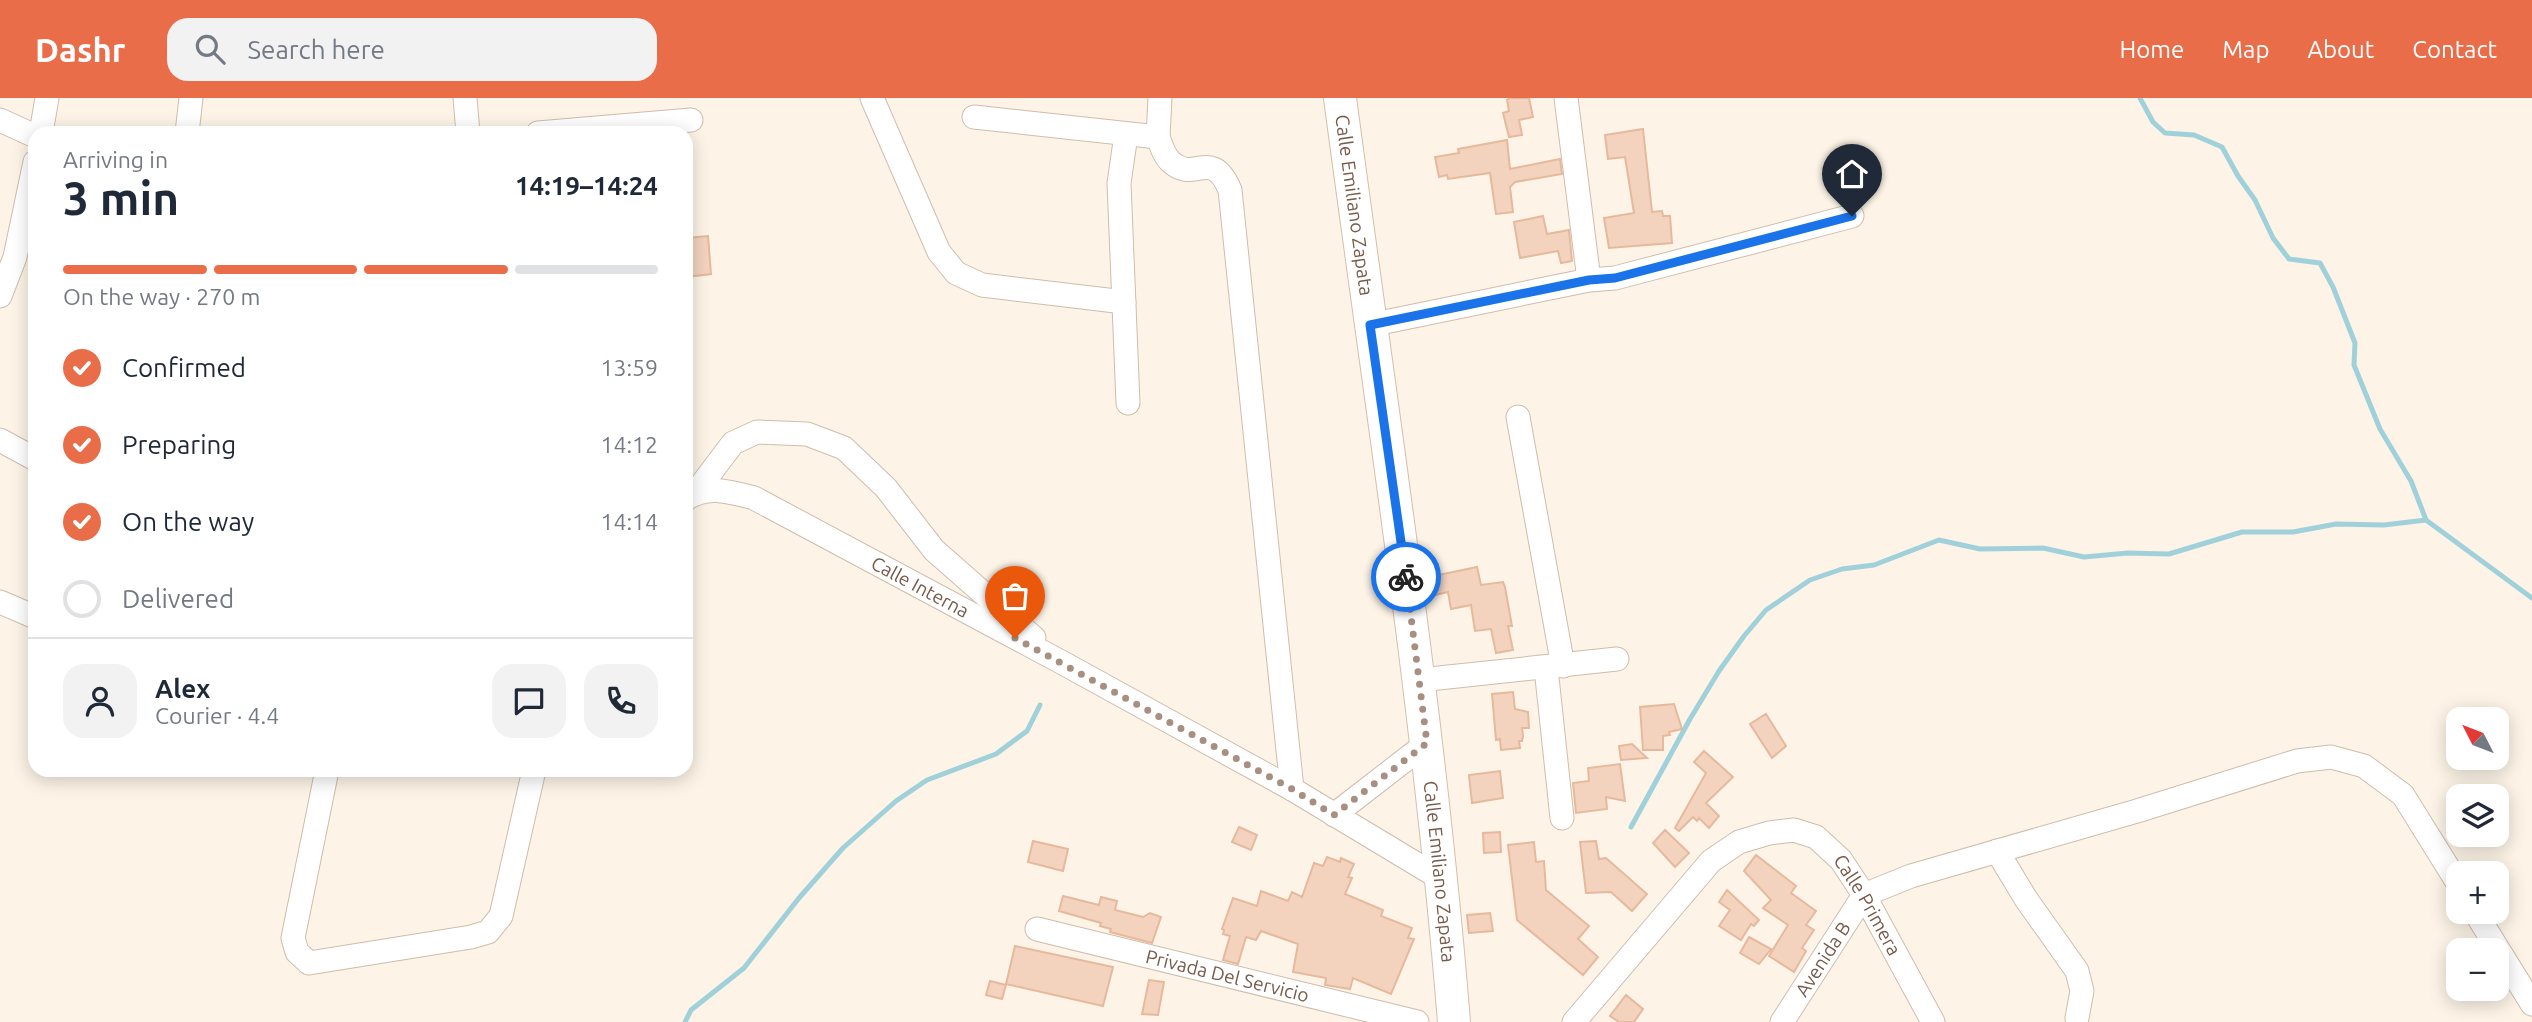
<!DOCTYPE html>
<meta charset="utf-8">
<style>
:root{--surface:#fff;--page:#f2f2f3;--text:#1f2937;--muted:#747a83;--line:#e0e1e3;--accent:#ea6d49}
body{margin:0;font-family:Ubuntu,sans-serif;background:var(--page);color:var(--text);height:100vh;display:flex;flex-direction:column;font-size:26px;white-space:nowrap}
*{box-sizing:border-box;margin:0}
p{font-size:23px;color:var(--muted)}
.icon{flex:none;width:38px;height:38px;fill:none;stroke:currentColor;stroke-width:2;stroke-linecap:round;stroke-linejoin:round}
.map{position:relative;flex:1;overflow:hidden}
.details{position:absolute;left:28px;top:28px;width:665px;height:651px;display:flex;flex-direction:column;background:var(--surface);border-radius:21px;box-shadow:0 4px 18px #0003}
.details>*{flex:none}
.needle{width:46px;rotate:312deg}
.tools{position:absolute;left:2446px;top:609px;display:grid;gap:14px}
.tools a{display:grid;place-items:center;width:63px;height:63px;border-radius:14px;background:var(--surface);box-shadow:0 4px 18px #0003;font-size:35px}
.pin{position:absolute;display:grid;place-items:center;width:60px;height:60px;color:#fff;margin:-72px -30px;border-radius:50% 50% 50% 0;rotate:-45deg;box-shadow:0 0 7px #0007}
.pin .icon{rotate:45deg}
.courier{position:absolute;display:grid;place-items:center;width:70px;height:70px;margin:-35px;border:5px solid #1a73e8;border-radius:50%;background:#fff;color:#222;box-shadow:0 2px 9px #0007}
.summary em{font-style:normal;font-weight:600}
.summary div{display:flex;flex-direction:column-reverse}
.summary{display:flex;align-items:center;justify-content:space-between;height:119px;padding:0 35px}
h1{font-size:46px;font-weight:600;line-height:52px}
.bar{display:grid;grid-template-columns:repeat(4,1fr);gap:10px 7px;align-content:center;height:84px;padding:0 35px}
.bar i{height:9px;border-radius:5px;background:var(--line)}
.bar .on{background:var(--accent)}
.bar p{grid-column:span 4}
.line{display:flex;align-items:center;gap:18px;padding:0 35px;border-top:2px solid var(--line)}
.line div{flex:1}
.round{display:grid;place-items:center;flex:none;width:74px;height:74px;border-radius:21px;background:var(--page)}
ol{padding:0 35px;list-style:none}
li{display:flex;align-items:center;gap:21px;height:77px}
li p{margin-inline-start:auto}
li .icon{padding:7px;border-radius:50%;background:var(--accent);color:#fff;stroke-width:4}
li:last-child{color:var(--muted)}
li i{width:38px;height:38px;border:4px solid var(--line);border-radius:50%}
header{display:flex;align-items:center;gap:42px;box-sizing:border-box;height:98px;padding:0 35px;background:var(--accent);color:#fff}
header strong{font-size:33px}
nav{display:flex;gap:38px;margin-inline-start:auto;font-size:24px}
.search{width:490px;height:63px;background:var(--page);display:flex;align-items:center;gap:18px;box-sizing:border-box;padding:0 24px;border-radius:21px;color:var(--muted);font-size:26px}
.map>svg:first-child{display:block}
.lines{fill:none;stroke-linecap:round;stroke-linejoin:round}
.stream{stroke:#a0d1da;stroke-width:5}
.building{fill:#f3d3be;stroke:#e6b99d;stroke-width:2}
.street-casing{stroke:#cfbcac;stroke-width:25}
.secondary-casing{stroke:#d5beac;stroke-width:34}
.street{stroke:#fff;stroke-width:23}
.secondary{stroke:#fff;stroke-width:32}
.done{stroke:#a79081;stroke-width:7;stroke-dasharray:0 12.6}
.route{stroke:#1a73e8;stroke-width:9}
.labels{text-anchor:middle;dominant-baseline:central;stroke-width:5;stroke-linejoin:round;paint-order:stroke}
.street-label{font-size:19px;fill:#785a4a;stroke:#fff8ee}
</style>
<header>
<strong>Dashr</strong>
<div class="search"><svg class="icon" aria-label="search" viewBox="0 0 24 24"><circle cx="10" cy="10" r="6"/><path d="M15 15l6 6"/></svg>Search here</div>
<nav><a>Home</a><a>Map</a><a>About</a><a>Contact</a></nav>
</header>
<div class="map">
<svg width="2532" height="924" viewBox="0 0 2532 924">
<rect width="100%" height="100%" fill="#fdf4e7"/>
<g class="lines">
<!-- stream -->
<path class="stream" d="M 2140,0 L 2153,24 L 2165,35 L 2194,37 L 2222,49 L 2238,78 L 2255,102 L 2273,140 L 2289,161 L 2320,165 L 2333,189 L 2355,245 L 2354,267 L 2380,331 L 2411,383 L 2426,422 L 2532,500
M 1631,729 L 1690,621 L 1719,573 L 1744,538 L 1766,512 L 1810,482 L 1842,471 L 1874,467 L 1939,442 L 1980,451 L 2043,450 L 2084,459 L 2128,455 L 2169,456 L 2242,434 L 2293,434 L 2336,426 L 2384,427 L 2426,422
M 685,924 L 691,912 L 744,870 L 799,800 L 843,750 L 896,703 L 927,682 L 996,656 L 1027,633 L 1040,607"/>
</g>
<!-- building -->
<path class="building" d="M 1510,0 L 1529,0 L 1533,19 L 1519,22 L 1522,37 L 1509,39 L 1503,15 L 1509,13 L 1507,2 Z
M 1643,31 L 1652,114 L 1662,113 L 1663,118 L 1670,118 L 1672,145 L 1609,150 L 1604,120 L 1634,115 L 1625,59 L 1608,61 L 1605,37 Z
M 1507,42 L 1510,71 L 1560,61 L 1562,76 L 1515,84 L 1510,89 L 1513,114 L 1496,116 L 1490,75 L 1448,81 L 1447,77 L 1439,79 L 1435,59 L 1459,55 L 1458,51 Z
M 1543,118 L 1547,136 L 1569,132 L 1572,163 L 1561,165 L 1558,153 L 1520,160 L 1514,124 Z
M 708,138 L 711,176 L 686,179 L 686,140 Z
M 1477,469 L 1481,487 L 1503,484 L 1505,489 L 1512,528 L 1508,528 L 1513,552 L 1496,555 L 1491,531 L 1475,533 L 1471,507 L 1451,511 L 1448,494 L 1431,498 L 1429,479 Z
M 1513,594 L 1515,611 L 1528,614 L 1529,630 L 1522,630 L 1523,638 L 1522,643 L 1519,643 L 1520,650 L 1501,652 L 1500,641 L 1496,642 L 1492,596 Z
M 1674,606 L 1682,631 L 1669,634 L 1670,637 L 1663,638 L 1663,652 L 1643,652 L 1640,609 Z
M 1766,616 L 1786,648 L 1772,660 L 1750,626 Z
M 1632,646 L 1647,660 L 1621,662 L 1619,648 Z
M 1704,653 L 1733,679 L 1706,705 L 1719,718 L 1709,730 L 1699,720 L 1697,723 L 1693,719 L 1679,733 L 1675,730 L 1706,675 L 1694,664 Z
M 1620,666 L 1625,703 L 1606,699 L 1607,711 L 1576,715 L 1573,685 L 1589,683 L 1588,670 Z
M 1500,673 L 1503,700 L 1472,705 L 1469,677 Z
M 1239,729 L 1257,737 L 1251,752 L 1232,744 Z
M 1665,732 L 1689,755 L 1675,769 L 1653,745 Z
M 1500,734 L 1501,754 L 1484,755 L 1483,735 Z
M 1033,743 L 1068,751 L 1063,773 L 1028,764 Z
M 1596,743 L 1599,761 L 1606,760 L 1647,796 L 1632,813 L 1611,794 L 1586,795 L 1580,744 Z
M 1534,744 L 1536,764 L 1544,763 L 1546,792 L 1589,828 L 1578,841 L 1598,859 L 1583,877 L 1517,822 L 1508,747 Z
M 1756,757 L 1796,788 L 1791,795 L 1816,813 L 1806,827 L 1814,832 L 1802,850 L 1806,853 L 1794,874 L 1769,858 L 1788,827 L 1763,810 L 1771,802 L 1744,773 Z
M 1327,759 L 1340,764 L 1341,760 L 1354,766 L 1348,779 L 1352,780 L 1345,796 L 1383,812 L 1381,818 L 1412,830 L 1408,840 L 1414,841 L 1391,896 L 1353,880 L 1350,891 L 1325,887 L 1326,880 L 1293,874 L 1298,846 L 1261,833 L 1256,842 L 1246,839 L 1238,866 L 1223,862 L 1230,838 L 1223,836 L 1224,832 L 1222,831 L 1233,800 L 1257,808 L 1261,793 L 1288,803 L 1292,794 L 1302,799 L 1314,765 L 1323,768 Z
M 1727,792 L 1759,822 L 1754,828 L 1751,826 L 1741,842 L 1719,828 L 1730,812 L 1719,804 Z
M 1063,798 L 1099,807 L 1101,799 L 1117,803 L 1115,812 L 1143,819 L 1150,815 L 1161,819 L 1152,845 L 1110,834 L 1111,831 L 1100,828 L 1101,825 L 1059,813 Z
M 1490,815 L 1493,833 L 1469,835 L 1467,817 Z
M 1749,839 L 1771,851 L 1759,866 L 1740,855 Z
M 1015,848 L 1113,869 L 1103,908 L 1006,886 Z
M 1149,882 L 1164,884 L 1158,917 L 1142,916 Z
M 990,883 L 1006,887 L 1002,901 L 986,897 Z
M 1626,897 L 1643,911 L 1634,924 L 1619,924 L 1610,918 Z"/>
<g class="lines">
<!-- street casing -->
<g class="street-casing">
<g id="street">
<path d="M 465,0 L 468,35"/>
<path d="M 872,0 L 939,154 L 956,175 L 982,187 L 1124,204"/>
<path d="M 1566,0 L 1589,182"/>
<path d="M 974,19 L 1158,39 C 1161,47 1164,58 1171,64 C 1195,86 1211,48 1230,92 L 1292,691"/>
<path d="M 0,22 L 35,38"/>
<path d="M 41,35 L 47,0"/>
<path d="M 187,35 L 191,0"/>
<path d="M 538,35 L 691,22"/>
<path d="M 1126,37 L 1119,85 L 1128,305"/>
<path d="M 1158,39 L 1160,0"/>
<path d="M 0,198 L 15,159 L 35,64"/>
<path d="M 1370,227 L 1589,182 L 1615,180 L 1852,118"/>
<path d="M 1518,319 L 1563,568"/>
<path d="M 0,342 L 35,361"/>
<path d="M 696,394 L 733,345 L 757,334 L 807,336 L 844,350 L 886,390 L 934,452 L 1034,540"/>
<path id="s1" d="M 686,401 C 708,386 730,394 754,400 L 1063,565 L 1292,691 L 1443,782"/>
<path d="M 0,504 L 35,519"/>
<path d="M 1546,570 L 1562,720"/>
<path d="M 1420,582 L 1617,561"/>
<path d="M 327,672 L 293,840 L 297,854 L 309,865 L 471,839 L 488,834 L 501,818 L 534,672"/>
<path d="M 1334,717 L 1427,645"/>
<path d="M 1997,753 L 2026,801 L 2077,873 L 2082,893 L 2077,920"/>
<path d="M 2475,814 L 2532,906"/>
<path id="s2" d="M 1037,831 L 1417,924"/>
<path id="s3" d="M 1574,924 L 1711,763 L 1739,744 L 1769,735 L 1794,732 L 1816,739 L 1841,762 L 1864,797 L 1933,924"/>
<path id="s4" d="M 1782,924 L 1864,797 L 1911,778 L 2137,713 L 2297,663 L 2331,659 L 2364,668 L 2403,697 L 2459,787"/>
</g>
</g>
<!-- secondary casing -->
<g class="secondary-casing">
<g id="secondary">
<path id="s5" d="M 1340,0 C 1381,308 1429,614 1454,924"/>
</g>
</g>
<!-- street -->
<use href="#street" class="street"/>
<!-- secondary -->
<use href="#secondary" class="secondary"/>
</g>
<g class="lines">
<!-- done -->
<path class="done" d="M 1015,540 L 1292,691 L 1334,717 L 1427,645 L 1406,479"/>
<!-- route -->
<path class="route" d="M 1406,479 L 1370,227 L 1589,182 L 1615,180 L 1852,118"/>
</g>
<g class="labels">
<!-- street labels -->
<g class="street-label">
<text stroke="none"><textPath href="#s5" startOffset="108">Calle Emiliano Zapata</textPath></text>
<text stroke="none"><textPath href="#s1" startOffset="259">Calle Interna</textPath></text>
<text stroke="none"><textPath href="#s5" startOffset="780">Calle Emiliano Zapata</textPath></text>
<text stroke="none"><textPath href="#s3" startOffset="411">Calle Primera</textPath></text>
<text stroke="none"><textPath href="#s4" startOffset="75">Avenida B</textPath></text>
<text stroke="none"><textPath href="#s2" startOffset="196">Privada Del Servicio</textPath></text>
</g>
</g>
</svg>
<div class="tools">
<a><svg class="needle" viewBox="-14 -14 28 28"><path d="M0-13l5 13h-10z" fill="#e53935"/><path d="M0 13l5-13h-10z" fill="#747a83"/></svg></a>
<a><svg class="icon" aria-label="layers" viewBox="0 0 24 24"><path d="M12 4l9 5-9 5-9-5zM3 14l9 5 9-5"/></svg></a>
<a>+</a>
<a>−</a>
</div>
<div class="pin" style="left:1015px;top:540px;background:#ea580c"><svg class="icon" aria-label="bag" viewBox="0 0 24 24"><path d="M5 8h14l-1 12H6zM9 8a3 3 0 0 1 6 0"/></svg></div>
<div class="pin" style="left:1852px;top:118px;background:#1f2937"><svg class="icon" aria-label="home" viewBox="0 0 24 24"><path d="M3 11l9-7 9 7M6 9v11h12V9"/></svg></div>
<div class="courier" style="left:1406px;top:479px"><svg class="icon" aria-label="bike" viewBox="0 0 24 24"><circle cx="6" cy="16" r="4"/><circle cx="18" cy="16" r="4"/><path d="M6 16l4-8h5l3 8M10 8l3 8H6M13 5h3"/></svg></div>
<section class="details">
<div class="summary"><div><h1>3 min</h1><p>Arriving in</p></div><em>14:19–14:24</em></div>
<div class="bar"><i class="on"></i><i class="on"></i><i class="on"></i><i></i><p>On the way · 270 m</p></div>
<ol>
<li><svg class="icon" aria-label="check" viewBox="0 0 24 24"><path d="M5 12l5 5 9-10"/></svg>Confirmed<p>13:59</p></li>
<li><svg class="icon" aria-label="check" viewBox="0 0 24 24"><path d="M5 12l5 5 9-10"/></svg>Preparing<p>14:12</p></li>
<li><svg class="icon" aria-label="check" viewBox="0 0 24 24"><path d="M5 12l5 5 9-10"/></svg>On the way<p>14:14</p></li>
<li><i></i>Delivered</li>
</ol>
<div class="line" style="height:126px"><a class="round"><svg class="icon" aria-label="person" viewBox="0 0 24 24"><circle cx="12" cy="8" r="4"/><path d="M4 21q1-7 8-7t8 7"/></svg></a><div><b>Alex</b><p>Courier · 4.4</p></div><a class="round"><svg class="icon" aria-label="chat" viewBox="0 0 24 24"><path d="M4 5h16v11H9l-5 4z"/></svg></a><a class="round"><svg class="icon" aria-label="phone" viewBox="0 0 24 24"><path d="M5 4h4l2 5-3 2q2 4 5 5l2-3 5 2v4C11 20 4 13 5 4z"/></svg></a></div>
</section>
</div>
